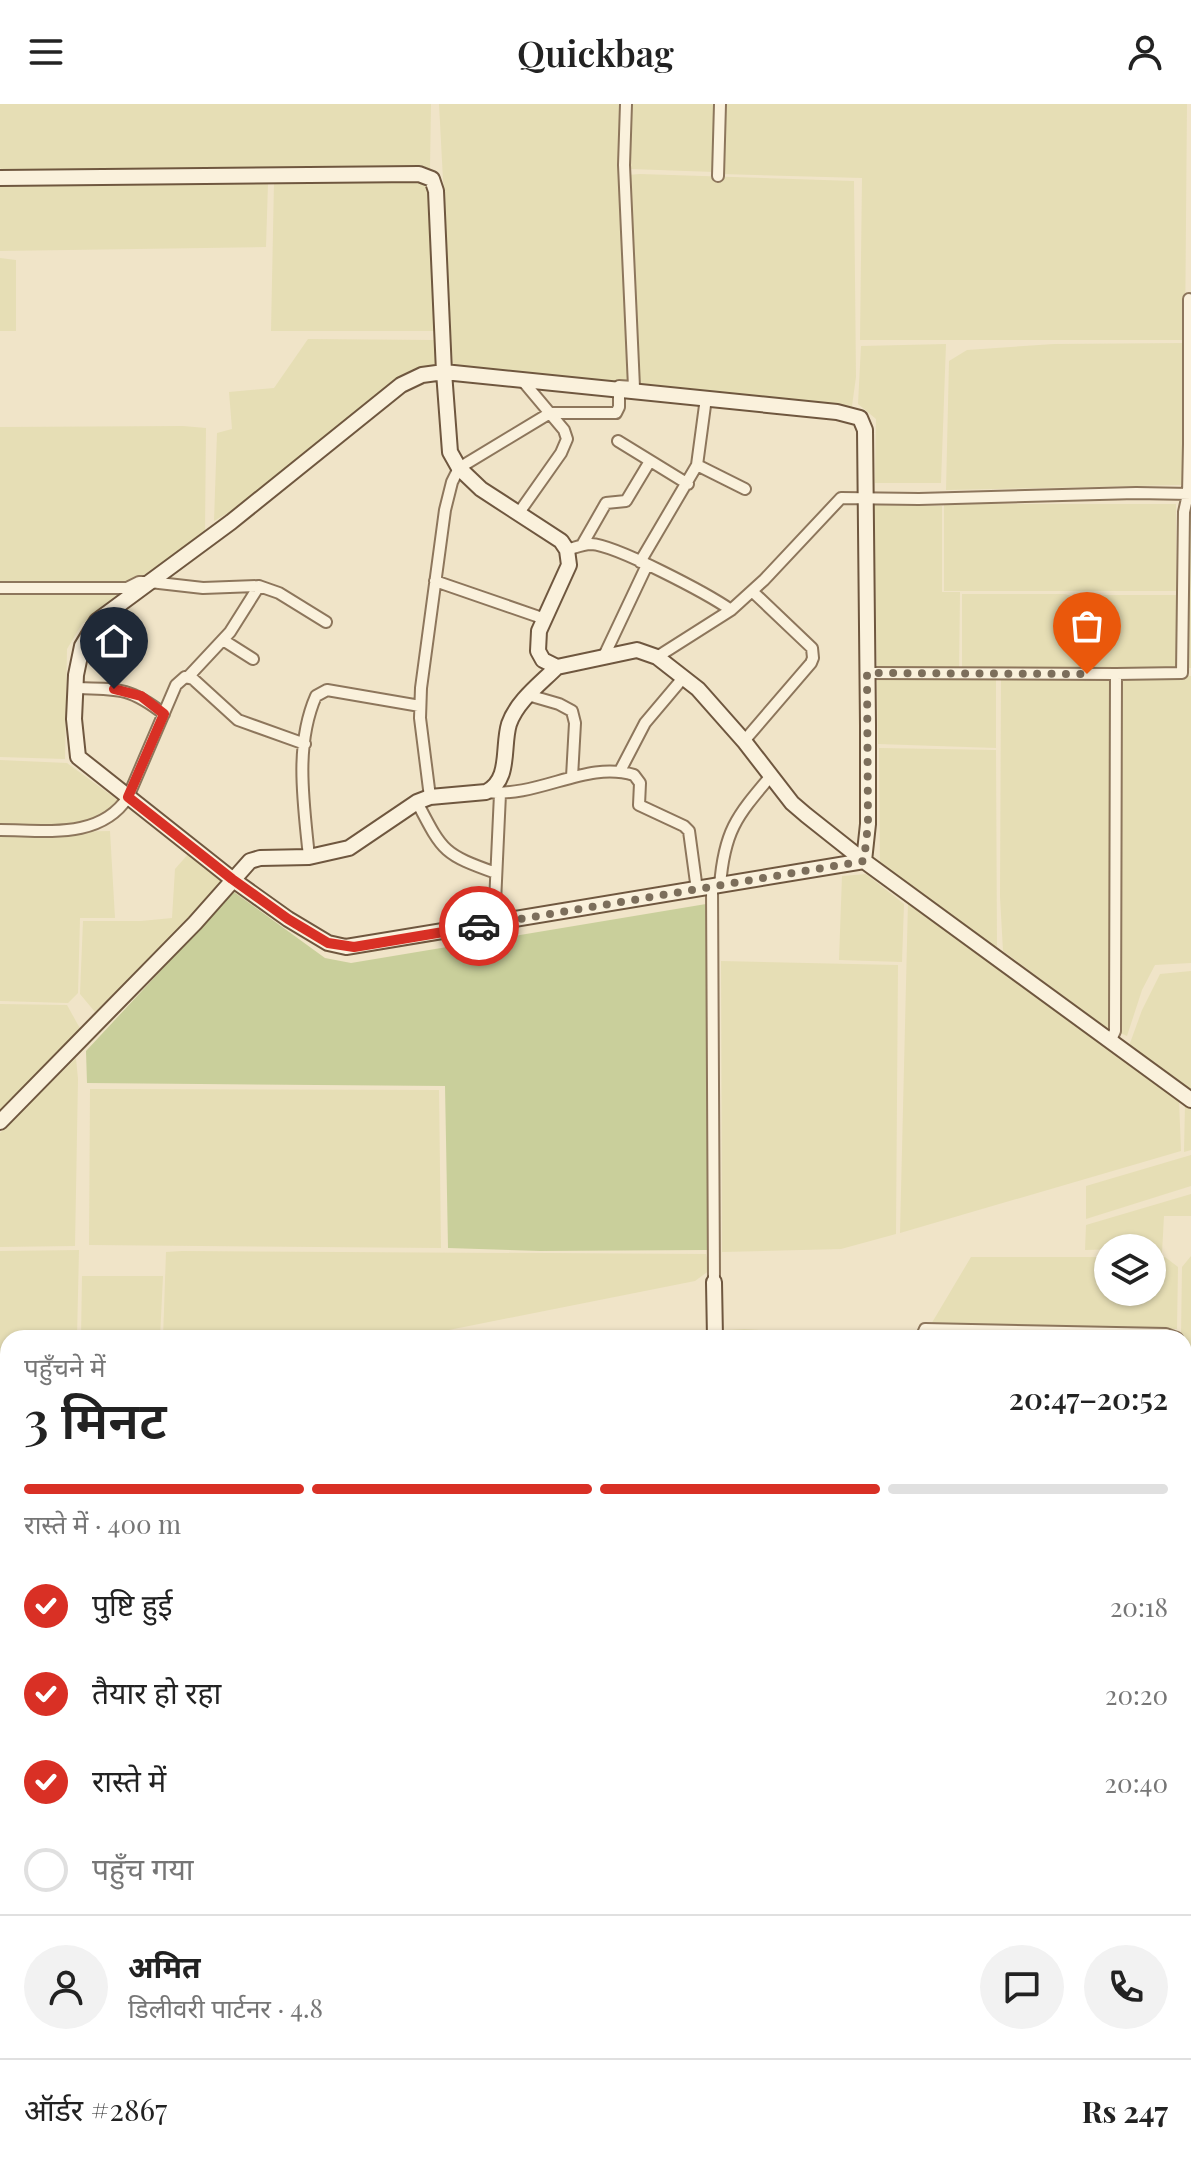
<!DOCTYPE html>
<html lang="hi">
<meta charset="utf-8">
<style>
:root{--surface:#fff;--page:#f2f2f2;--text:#222;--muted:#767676;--line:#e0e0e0;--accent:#d93025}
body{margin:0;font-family:"Playfair Display","Noto Sans Devanagari",serif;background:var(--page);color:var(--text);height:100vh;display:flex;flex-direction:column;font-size:30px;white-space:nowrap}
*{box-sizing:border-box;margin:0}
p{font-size:26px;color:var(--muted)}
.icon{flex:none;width:44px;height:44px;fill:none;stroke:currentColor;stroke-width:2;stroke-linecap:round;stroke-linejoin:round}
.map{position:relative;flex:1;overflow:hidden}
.drawer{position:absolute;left:0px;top:1226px;width:1192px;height:848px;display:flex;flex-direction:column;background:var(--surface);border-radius:24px 24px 0 0;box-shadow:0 2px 6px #0004}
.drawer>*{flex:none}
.controls{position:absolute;left:1094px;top:1130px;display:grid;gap:16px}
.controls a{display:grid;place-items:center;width:72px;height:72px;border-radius:50%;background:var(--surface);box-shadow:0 2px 6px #0004;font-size:40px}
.pin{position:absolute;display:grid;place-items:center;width:68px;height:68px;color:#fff;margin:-82px -34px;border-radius:50% 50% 50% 0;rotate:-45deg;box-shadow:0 0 8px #0007}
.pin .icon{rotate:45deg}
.courier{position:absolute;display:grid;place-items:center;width:80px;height:80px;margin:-40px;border:6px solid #d93025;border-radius:50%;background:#fff;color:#222;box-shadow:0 2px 10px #0007}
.overview em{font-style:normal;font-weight:600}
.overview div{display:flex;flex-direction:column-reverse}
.overview{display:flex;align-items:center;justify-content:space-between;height:136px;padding:0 24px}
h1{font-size:52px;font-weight:600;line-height:60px}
.bar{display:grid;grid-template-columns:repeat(4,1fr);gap:12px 8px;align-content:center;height:96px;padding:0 24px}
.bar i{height:10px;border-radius:6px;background:var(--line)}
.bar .on{background:var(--accent)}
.bar p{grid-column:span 4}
.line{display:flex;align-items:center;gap:20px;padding:0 24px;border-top:2px solid var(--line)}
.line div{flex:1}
.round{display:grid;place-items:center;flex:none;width:84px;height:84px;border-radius:42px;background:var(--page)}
ol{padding:0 24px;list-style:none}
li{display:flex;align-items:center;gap:24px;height:88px}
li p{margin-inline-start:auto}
li .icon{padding:8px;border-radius:50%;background:var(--accent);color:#fff;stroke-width:4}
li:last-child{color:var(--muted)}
li i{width:44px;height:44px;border:4px solid var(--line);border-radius:50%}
header{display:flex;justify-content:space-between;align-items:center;height:104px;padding:0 24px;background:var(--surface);font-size:36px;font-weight:600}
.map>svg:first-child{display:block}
.farmland{fill:#e6deb5}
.green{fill:#c9cf9b}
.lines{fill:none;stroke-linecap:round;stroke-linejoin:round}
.street-casing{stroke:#8d765c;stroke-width:14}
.secondary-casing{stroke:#6f573f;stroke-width:18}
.street{stroke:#faf1dc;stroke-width:10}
.secondary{stroke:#faf1dc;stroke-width:14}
.done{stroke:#7c6e5b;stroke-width:8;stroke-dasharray:0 14.4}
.route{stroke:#d93025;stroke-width:10}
</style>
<header><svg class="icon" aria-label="menu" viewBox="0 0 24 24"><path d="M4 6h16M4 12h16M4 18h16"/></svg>Quickbag<svg class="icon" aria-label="person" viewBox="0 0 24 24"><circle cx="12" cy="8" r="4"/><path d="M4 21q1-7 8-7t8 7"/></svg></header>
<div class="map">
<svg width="1191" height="2074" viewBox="0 0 1191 2074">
<rect width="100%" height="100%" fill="#f0e4c8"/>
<!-- farmland -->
<path class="farmland" d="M 0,0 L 431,0 L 430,65 L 328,64 L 8,70 L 0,64 Z
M 439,0 L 622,0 L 630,281 L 453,265 Z
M 629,0 L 718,0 L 715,68 L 630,65 Z
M 721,0 L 1187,0 L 1185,236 L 860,236 L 862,74 L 721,70 Z
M 640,70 L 854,77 L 856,273 L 852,302 L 636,280 L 627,71 Z
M 252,76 L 268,79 L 266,143 L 0,147 L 0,79 Z
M 274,77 L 423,78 L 430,81 L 440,227 L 271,227 Z
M 0,154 L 16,156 L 16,227 L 0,227 Z
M 308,235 L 436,236 L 435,263 L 243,400 L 214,417 L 217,329 L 232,325 L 229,288 L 274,284 Z
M 1186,239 L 1184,381 L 946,386 L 949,257 L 967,246 L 1054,240 Z
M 946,240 L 941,379 L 875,379 L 876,315 L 858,300 L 861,242 Z
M 183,322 L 206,324 L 205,429 L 129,481 L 0,481 L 0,323 Z
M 944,400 L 1176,400 L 1176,487 L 944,487 Z
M 874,401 L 942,402 L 942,488 L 960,488 L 959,568 L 877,567 Z
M 1191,404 L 1191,564 L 1188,564 L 1188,406 Z
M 126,486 L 82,520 L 67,545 L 65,655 L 0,653 L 0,487 Z
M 962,490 L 1065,490 L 1076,493 L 1079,500 L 1079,567 L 962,567 Z
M 1083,491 L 1181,491 L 1180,567 L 1083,567 Z
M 877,571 L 996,572 L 996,644 L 878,640 Z
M 1120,572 L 1191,572 L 1191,859 L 1155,861 L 1142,886 L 1127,932 L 1118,928 Z
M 1111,573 L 1112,666 L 1111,927 L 1003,847 L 1000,793 L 1001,574 Z
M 879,644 L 996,646 L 997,844 L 995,847 L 880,765 Z
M 0,656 L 67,659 L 119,697 L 104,711 L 81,723 L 0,722 Z
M 110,727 L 115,814 L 80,814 L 78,889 L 68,899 L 0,897 L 0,729 Z
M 190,748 L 223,776 L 203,802 L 95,908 L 80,890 L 83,817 L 141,817 L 172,814 L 175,765 Z
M 866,770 L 904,800 L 902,858 L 839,856 L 842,772 Z
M 908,797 L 1179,996 L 1181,1047 L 900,1129 Z
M 721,857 L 898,861 L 896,1130 L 841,1145 L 722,1148 Z
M 1191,867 L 1191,986 L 1129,942 L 1142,906 L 1160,870 Z
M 0,900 L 67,901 L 82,928 L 0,1008 Z
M 76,954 L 78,975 L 75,1142 L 0,1143 L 0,1029 Z
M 90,985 L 439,986 L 441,1144 L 89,1141 Z
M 1185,1000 L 1191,1003 L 1191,1046 L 1184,1048 Z
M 1191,1051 L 1191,1082 L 1086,1115 L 1086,1082 Z
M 1191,1090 L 1191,1112 L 1164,1112 L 1162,1149 L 1152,1149 L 1152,1144 L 1085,1146 L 1086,1121 Z
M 79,1146 L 77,1234 L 8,1234 L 8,1300 L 0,1300 L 0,1147 Z
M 182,1147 L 706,1150 L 710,1166 L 695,1177 L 409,1234 L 163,1234 L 166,1148 Z
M 1191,1152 L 1191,1307 L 1184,1307 L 1184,1234 L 1181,1234 L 1182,1163 Z
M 971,1153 L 1108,1153 L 1108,1188 L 1152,1188 L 1152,1153 L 1165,1153 L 1178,1163 L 1177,1225 L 930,1222 Z
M 82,1172 L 163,1172 L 160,1234 L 81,1234 Z
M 745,1225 L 778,1227 L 918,1229 L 916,1234 L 726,1234 L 726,1226 Z
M 1184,1318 L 1191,1318 L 1191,1475 L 1184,1475 Z
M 0,1393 L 8,1394 L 8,1473 L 0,1473 Z
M 0,1478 L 8,1478 L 8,1602 L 0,1602 Z
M 1184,1482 L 1191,1482 L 1191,1605 L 1184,1605 Z
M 0,1604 L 8,1604 L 8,1722 L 0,1722 Z
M 1184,1607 L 1191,1607 L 1191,1728 L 1184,1728 Z
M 0,1725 L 8,1725 L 8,1828 L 0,1836 Z
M 1184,1739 L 1191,1739 L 1191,1863 L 1184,1863 Z
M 8,1842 L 8,1893 L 0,1892 L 0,1850 Z
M 1184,1866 L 1191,1866 L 1191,1971 L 1184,1971 Z
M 0,1896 L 8,1897 L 8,1975 L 0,1975 Z
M 1184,1974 L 1191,1974 L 1191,2055 L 1184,2055 Z
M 8,1979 L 8,2055 L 0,2055 L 0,1980 Z
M 0,2059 L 8,2060 L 8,2066 L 80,2066 L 80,2074 L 0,2074 Z
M 1184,2061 L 1191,2061 L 1191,2074 L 1162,2074 L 1157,2066 L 1184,2066 Z
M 84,2066 L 193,2066 L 193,2074 L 83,2074 Z
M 197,2066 L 340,2066 L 340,2074 L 196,2074 Z
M 345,2066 L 429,2066 L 429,2074 L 345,2074 Z
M 431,2066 L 515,2066 L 516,2074 L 431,2074 Z
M 517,2066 L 607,2066 L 608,2074 L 517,2074 Z
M 612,2066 L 706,2066 L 706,2074 L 613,2074 Z
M 717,2066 L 807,2066 L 807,2074 L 717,2074 Z
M 810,2066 L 907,2066 L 907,2074 L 810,2074 Z
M 911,2066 L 958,2066 L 958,2074 L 911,2074 Z
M 962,2066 L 1107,2066 L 1107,2074 L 962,2074 Z
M 1111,2066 L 1145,2066 L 1151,2074 L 1111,2074 Z"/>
<!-- green -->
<path class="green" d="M 234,788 L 325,854 L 351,859 L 706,800 L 708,1146 L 540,1147 L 448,1144 L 445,982 L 87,979 L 86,947 Z"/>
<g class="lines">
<!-- street casing -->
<g class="street-casing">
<path id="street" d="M 718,72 L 720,0
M 618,337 L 688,380
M 697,361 L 745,385
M 518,410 L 561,349 L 567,335 L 564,326 L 522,276
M 582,441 L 606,399 L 626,397 L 650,357
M 567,446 C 574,444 583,440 591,440 C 616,441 708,490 731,506
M 640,458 L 697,361 L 706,294
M 435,477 L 545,515
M 0,484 L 127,484 L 139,478 L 150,478 L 203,484 L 259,482 L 279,489 L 326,518
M 223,536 L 253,555
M 604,552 L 647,461
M 657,553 L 731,506 L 764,476 L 841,394 L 919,395 L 1136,389 L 1191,390
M 867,569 L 1116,570
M 188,573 L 230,528 L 259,482
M 75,584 C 118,585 129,583 164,610
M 528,591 L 559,600 L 572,607 L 575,619 L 572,673
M 744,637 L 811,559 L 813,554 L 812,544 L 752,487
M 620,667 L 645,619 L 683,574
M 486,688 C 540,694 586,656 634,671 L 640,679 L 639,701 L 684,722 L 689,727 L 697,786
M 430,693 L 420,614 L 421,584 L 445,406 L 452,378 L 459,364 L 550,309 L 616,309 L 619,303 L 619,282 L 634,283 L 624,61 L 626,0
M 417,698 C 443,748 443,750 496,769
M 0,726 C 45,726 100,736 128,693 L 176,581 L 185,573 L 193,575 L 238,616 L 305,640
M 309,753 C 304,701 294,642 316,592 L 327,586 L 420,602
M 720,782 C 724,728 736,713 770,673
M 712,783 L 714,1178
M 494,820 L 500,690
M 1110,938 L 1115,927 L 1116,570 L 1182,569 L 1184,408 L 1188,390 L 1189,340 L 1189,195
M 921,1234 L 925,1225 L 1166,1230 L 1177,1234
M 1184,1313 L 1191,1314
M 1184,1733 L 1191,1733
M 0,1839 L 8,1832
M 1184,1864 L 1191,1864
M 0,1895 L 8,1895
M 1184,2058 L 1191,2058
M 1149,2066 L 1156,2074"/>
</g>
<!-- secondary casing -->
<g class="secondary-casing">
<path id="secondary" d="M 0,74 L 419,70 L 432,75 L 436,87 L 444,268 L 450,348 L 459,364 L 481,385 L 561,437 L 567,446 L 569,461 L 539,527 L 538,547 L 543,556 L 557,563 L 637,546 L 657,553 L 698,585 L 744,637 L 792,699 L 806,711 L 864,757 L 1191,996
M 444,268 L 837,308 L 860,314 L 865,326 L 868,621 L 868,720 L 864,757 L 346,843 L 328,839 L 288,815 L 232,775 L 78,653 L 74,615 L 76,571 L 82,542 L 97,517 L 231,418 L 401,281 L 422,271 Z
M 0,1018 L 195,819 L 250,757 L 260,754 L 309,753 L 349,744 L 417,698 L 430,693 L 486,688 C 511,676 502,643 509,620 C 517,597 540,580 557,563
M 714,1178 L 715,1234
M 712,2066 L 712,2074"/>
</g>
<!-- street -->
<use href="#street" class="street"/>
<!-- secondary -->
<use href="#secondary" class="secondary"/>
</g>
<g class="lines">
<!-- done -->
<path class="done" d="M 479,822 L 864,757 L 868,720 L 867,569 L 1087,570"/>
<!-- route -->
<path class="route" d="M 114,585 L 141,592 L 164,610 L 128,693 L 232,775 L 288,815 L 328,839 L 354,843 L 479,822"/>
</g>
</svg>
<div class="controls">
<a><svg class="icon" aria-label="layers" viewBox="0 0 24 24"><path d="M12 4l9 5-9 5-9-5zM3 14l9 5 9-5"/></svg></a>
</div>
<div class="pin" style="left:1087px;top:570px;background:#ea580c"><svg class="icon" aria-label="bag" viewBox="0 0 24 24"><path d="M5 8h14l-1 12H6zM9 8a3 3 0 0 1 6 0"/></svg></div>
<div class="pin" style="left:114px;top:585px;background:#1f2937"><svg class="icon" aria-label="home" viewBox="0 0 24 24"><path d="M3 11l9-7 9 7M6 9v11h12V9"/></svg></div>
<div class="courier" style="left:479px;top:822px"><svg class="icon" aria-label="car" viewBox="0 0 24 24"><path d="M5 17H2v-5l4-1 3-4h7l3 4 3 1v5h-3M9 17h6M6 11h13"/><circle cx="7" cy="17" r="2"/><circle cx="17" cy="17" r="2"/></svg></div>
<section class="drawer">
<div class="overview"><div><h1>3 मिनट</h1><p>पहुँचने में</p></div><em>20:47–20:52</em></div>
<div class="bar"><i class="on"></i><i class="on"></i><i class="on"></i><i></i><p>रास्ते में · 400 m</p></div>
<ol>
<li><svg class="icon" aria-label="check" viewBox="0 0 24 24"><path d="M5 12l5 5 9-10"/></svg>पुष्टि हुई<p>20:18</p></li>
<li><svg class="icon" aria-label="check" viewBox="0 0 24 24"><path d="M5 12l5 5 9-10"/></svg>तैयार हो रहा<p>20:20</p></li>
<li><svg class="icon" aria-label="check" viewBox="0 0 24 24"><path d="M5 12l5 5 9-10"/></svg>रास्ते में<p>20:40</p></li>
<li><i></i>पहुँच गया</li>
</ol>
<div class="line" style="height:144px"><a class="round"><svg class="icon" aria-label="person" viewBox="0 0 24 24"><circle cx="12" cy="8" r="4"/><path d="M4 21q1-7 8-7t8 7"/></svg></a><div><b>अमित</b><p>डिलीवरी पार्टनर · 4.8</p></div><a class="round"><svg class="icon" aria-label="chat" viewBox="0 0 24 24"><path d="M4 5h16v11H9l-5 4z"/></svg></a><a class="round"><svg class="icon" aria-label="phone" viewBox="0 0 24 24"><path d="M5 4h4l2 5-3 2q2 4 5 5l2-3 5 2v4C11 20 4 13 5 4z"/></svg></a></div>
<div class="line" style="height:104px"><div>ऑर्डर #2867</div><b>Rs 247</b></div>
</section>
</div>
